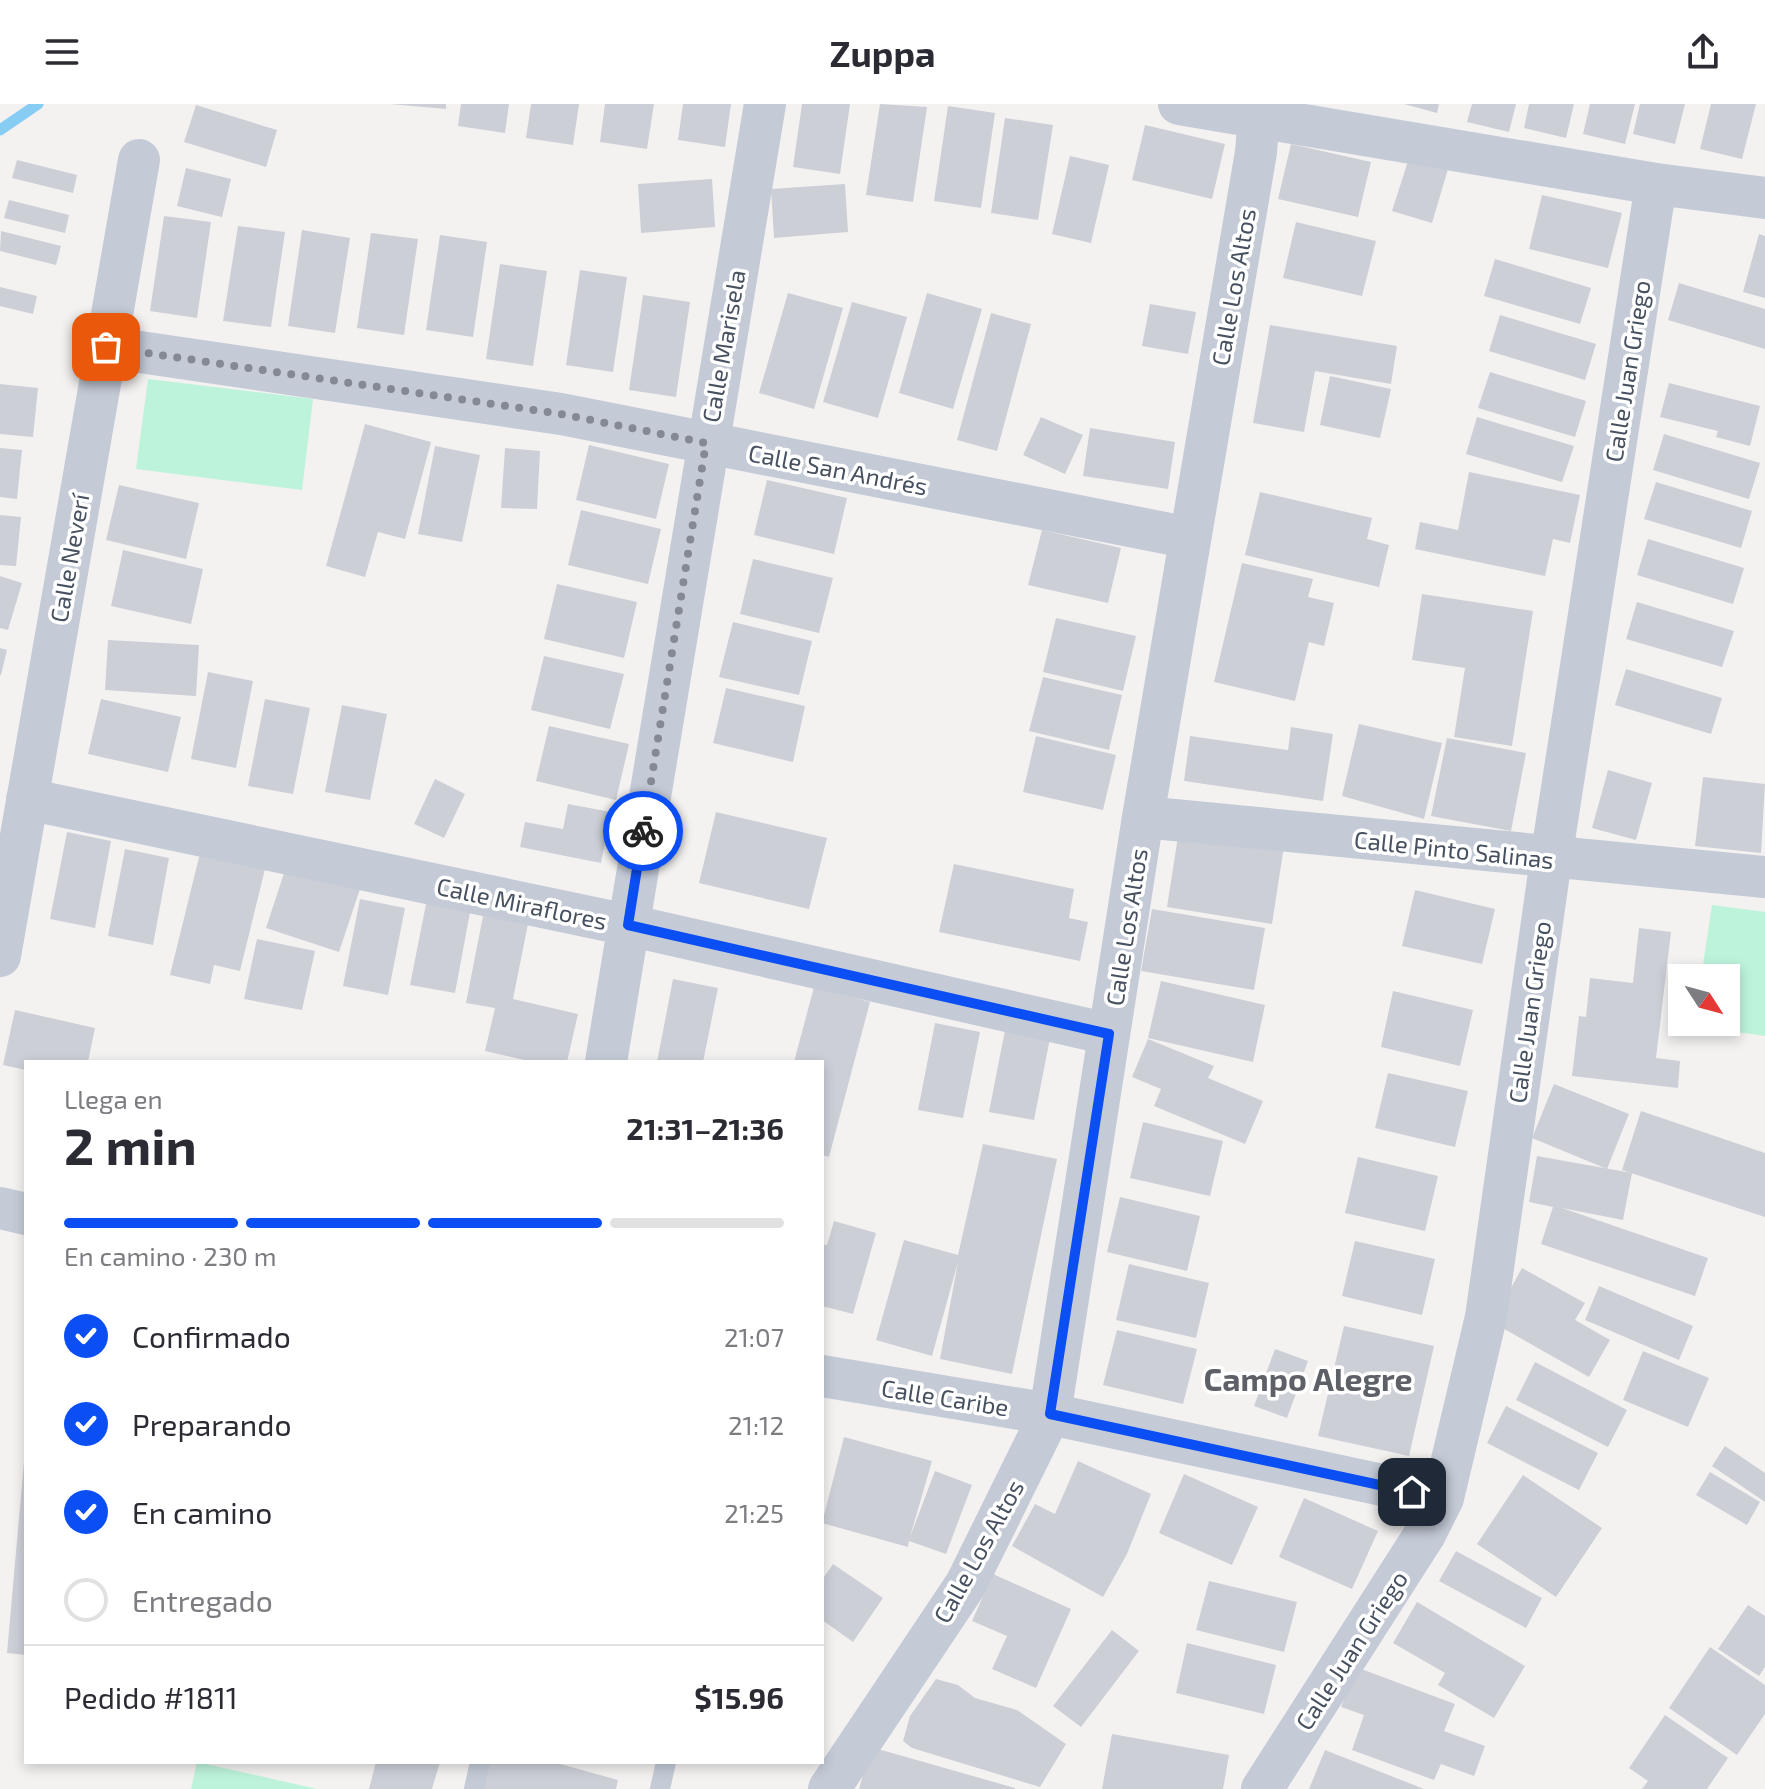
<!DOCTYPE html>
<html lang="es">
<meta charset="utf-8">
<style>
:root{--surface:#fff;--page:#f2f2f3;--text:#2b2b33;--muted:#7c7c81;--line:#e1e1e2;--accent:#0b4ef3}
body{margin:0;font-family:"Exo 2",sans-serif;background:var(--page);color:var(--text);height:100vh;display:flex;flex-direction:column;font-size:30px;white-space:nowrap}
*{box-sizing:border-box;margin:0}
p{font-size:26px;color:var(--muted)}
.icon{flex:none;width:44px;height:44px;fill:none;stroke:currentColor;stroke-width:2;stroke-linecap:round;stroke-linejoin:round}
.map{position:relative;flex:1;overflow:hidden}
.sheet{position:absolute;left:24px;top:956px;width:800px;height:704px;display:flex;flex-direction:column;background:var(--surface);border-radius:0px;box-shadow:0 4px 12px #0003}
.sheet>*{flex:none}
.needle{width:52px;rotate:126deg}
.controls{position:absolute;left:1668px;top:860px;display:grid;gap:16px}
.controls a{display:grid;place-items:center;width:72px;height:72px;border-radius:0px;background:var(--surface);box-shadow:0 4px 12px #0003;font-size:40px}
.pin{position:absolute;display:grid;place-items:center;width:68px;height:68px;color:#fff;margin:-34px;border-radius:16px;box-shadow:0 4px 12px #0006}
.courier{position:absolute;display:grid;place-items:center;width:80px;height:80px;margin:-40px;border:6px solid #0b4ef3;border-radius:50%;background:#fff;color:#222;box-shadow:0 2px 10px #0007}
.summary em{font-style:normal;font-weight:700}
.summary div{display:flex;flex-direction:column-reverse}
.summary{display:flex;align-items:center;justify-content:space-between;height:136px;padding:0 40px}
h1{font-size:52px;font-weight:700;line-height:60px}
.bar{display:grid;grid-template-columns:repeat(4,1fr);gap:12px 8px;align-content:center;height:96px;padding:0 40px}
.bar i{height:10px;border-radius:6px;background:var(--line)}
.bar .selected{background:var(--accent)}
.bar p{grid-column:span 4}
.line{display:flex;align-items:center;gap:20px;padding:0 40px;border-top:2px solid var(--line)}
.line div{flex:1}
ol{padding:0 40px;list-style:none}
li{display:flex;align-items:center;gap:24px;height:88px}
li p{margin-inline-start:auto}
li .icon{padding:8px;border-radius:50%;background:var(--accent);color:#fff;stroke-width:4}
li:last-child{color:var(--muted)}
li i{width:44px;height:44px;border:4px solid var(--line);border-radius:50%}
header{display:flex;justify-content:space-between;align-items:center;height:104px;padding:0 40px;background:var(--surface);font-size:36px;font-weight:700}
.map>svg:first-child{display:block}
.green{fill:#bdf3da}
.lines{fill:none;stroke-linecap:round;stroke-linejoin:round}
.stream{stroke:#87cdf3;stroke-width:11}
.building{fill:#cdcfd7}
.service{stroke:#c4cbd7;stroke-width:20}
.minor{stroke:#c4cbd7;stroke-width:42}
.done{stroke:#848993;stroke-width:8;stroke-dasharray:0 14.4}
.route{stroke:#0b4ef3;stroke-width:10}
.labels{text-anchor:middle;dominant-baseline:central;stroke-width:7;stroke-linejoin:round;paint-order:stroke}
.street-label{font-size:24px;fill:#475160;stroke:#fff}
.district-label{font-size:32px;font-weight:bold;fill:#5d6067;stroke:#fff}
</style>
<header><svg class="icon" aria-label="menu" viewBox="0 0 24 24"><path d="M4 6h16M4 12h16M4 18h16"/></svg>Zuppa<svg class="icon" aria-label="share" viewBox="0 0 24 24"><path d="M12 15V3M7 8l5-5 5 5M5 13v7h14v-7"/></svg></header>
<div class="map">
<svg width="1765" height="1685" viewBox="0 0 1765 1685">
<rect width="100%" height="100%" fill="#f4f1f1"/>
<!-- green -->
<path class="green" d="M 148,275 L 313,295 L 302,386 L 136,365 Z
M 1712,801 L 1765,808 L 1765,932 L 1694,922 L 1695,918 L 1726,918 L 1726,874 L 1701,874 Z
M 197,1658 L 317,1685 L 191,1685 Z"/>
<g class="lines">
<!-- stream -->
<path class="stream" d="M 0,26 L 38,0"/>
</g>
<!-- building -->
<path class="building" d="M 390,0 L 446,0 L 446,5 Z
M 461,0 L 509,0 L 505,29 L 458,22 Z
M 531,0 L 579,0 L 573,41 L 526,34 Z
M 605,0 L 654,0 L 647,45 L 600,38 Z
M 683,0 L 731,0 L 725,43 L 678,36 Z
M 802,0 L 850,0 L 840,70 L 793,63 Z
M 880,0 L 927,3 L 913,98 L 866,91 Z
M 1404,0 L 1439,0 L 1437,9 Z
M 1472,0 L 1516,0 L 1509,28 L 1467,18 Z
M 1529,0 L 1574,0 L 1566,34 L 1524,24 Z
M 1590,0 L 1635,0 L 1625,40 L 1583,30 Z
M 1640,0 L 1685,0 L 1675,40 L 1633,30 Z
M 1711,0 L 1756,0 L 1742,55 L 1700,45 Z
M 196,1 L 277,26 L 266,63 L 184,38 Z
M 948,2 L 995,9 L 981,104 L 934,97 Z
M 1005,14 L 1053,21 L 1038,116 L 991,109 Z
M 1145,21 L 1225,40 L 1212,95 L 1132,76 Z
M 1291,40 L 1371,58 L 1358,113 L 1278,95 Z
M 1070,52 L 1109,61 L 1091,139 L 1052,130 Z
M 1409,54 L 1448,65 L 1432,119 L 1392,107 Z
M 17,56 L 77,71 L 73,89 L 12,74 Z
M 186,64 L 231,75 L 222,113 L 177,102 Z
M 712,75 L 715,123 L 641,129 L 638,80 Z
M 845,80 L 848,128 L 774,134 L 771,85 Z
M 1542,91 L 1622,109 L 1608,164 L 1529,145 Z
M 9,96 L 69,111 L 65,129 L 4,114 Z
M 164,112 L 211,118 L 197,214 L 150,207 Z
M 1296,118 L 1376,137 L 1362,192 L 1283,174 Z
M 238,122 L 285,128 L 271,223 L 223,217 Z
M 302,126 L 350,134 L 335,229 L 288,222 Z
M 1,127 L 61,142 L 56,161 L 0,147 Z
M 371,129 L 418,135 L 404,231 L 357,224 Z
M 1759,130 L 1765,132 L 1765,194 L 1743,188 Z
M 440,131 L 487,138 L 473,233 L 426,226 Z
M 1495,155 L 1591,184 L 1580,220 L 1484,192 Z
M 500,160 L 547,167 L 533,262 L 486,255 Z
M 580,166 L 627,173 L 613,268 L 566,261 Z
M 1679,179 L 1765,205 L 1765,245 L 1668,216 Z
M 0,183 L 37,192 L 33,210 L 0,202 Z
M 788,189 L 843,204 L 814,305 L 759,289 Z
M 927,189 L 982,205 L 953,305 L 899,289 Z
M 643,191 L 690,198 L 676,293 L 629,286 Z
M 852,198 L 907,213 L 878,314 L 823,298 Z
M 1150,200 L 1196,208 L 1188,250 L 1142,242 Z
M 991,209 L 1031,220 L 997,347 L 957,336 Z
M 1500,211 L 1596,240 L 1585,276 L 1489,247 Z
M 1270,221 L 1397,242 L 1391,280 L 1315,267 L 1304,328 L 1253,319 Z
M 1490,268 L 1586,297 L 1575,333 L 1478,304 Z
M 1330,272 L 1391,285 L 1380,334 L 1320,321 Z
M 1669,279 L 1760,302 L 1750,342 L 1716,333 L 1718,327 L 1660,313 Z
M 0,280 L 38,284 L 33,333 L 0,330 Z
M 1041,313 L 1083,331 L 1065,370 L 1023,351 Z
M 1477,313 L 1574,342 L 1562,378 L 1466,350 Z
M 365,320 L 431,338 L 405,435 L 378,428 L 365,473 L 326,462 Z
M 1090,324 L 1175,338 L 1168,385 L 1083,372 Z
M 1664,330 L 1760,359 L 1749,395 L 1653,366 Z
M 589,341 L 669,360 L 656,415 L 576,396 Z
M 435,342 L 480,351 L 462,438 L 418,430 Z
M 0,344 L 22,346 L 17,395 L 0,393 Z
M 505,344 L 540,347 L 537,405 L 501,404 Z
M 1469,368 L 1580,391 L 1570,439 L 1553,435 L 1545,472 L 1415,445 L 1420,418 L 1458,426 Z
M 767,376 L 847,394 L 834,450 L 754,431 Z
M 1656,378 L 1752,407 L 1741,444 L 1644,415 Z
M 119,381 L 199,399 L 186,455 L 106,436 Z
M 1260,388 L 1372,414 L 1367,435 L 1389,441 L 1379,483 L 1245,451 Z
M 581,406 L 661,425 L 648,480 L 568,461 Z
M 0,411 L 21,413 L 16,462 L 0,461 Z
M 1042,426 L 1121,444 L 1108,499 L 1028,481 Z
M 1648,435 L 1744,464 L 1733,500 L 1637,471 Z
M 123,446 L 203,465 L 191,520 L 111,502 Z
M 753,455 L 833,474 L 819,529 L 740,510 Z
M 1242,459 L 1313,475 L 1308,493 L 1334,499 L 1324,542 L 1309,538 L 1295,597 L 1214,578 Z
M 0,472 L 22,479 L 8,526 L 0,524 Z
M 557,480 L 637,498 L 624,554 L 544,535 Z
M 1422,490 L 1533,507 L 1512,642 L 1454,633 L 1465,564 L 1412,556 Z
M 1637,498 L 1734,527 L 1722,563 L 1626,535 Z
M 1056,514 L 1136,532 L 1123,587 L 1043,568 Z
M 733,518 L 812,537 L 799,591 L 719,573 Z
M 108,536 L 199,541 L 196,592 L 105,586 Z
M 0,544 L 7,546 L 1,571 L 0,571 Z
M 544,552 L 624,570 L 610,625 L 531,606 Z
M 1626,565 L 1722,594 L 1711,630 L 1615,601 Z
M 208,568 L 253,577 L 236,664 L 191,655 Z
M 1043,573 L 1122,591 L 1109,646 L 1029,627 Z
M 726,584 L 805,602 L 793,658 L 713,639 Z
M 101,595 L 181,613 L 168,668 L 88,650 Z
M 265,595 L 310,604 L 293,690 L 248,682 Z
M 342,601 L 387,610 L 370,696 L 325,688 Z
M 1359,620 L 1442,639 L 1424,715 L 1342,692 Z
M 549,622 L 629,640 L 616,696 L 536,677 Z
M 1291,623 L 1333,630 L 1323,697 L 1184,677 L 1190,632 L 1288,646 Z
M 1036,632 L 1116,651 L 1103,706 L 1023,688 Z
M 1447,634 L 1526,649 L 1511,727 L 1431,712 Z
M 1608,666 L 1652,679 L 1636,736 L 1592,724 Z
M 1703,673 L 1765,680 L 1761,749 L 1695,742 Z
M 435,675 L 465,690 L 444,734 L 414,720 Z
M 568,700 L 611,708 L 601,759 L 520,743 L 525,718 L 563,725 Z
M 716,708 L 827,734 L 809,805 L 699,779 Z
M 1179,726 L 1284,742 L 1272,820 L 1167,803 Z
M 67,728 L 111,737 L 95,824 L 50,815 Z
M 125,745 L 169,754 L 153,841 L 108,832 Z
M 201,745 L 266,761 L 240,867 L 214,861 L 210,880 L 170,871 Z
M 954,760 L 1074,785 L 1069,814 L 1088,818 L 1080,857 L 939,828 Z
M 285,766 L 326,779 L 329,769 L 362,779 L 339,848 L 266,824 Z
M 1415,786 L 1495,805 L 1482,860 L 1402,842 Z
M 360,795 L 405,804 L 388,891 L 343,882 Z
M 427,795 L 471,803 L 455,889 L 410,881 Z
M 1152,805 L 1265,824 L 1254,886 L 1141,867 Z
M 483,812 L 528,820 L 513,895 L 578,910 L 567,958 L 533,958 L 485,947 L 495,904 L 466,899 Z
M 1639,824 L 1671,828 L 1656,954 L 1680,957 L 1678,984 L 1572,972 L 1579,912 L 1586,913 L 1590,874 L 1633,879 Z
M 257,835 L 315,847 L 302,906 L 244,895 Z
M 673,875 L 718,884 L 703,958 L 657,958 Z
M 1161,877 L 1265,901 L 1253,958 L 1148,934 Z
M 814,883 L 870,898 L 829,1053 L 822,1051 L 822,958 L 794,958 Z
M 1393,887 L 1473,906 L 1460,962 L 1381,943 Z
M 15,906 L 95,924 L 88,958 L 26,958 L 26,966 L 3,961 Z
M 935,919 L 980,928 L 963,1014 L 918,1006 Z
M 1006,921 L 1051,929 L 1034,1016 L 989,1008 Z
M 1148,935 L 1214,962 L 1208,974 L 1263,997 L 1245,1040 L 1154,1002 L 1161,985 L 1132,973 Z
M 1388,969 L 1468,987 L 1455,1043 L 1375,1024 Z
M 1554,980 L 1629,1010 L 1607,1065 L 1532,1034 Z
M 1641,1007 L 1765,1049 L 1765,1113 L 1622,1066 Z
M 1143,1018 L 1223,1037 L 1210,1092 L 1130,1074 Z
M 983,1040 L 1057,1055 L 1012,1270 L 940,1255 L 958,1158 L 932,1252 L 876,1236 L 904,1136 L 958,1151 Z
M 1537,1052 L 1632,1069 L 1623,1116 L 1562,1104 L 1708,1154 L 1695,1192 L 1541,1140 L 1553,1103 L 1529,1098 Z
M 1358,1053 L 1438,1072 L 1425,1127 L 1345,1109 Z
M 1120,1093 L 1200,1112 L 1187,1167 L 1107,1148 Z
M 834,1117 L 876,1129 L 853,1210 L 822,1202 L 822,1140 L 827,1141 Z
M 1355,1137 L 1435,1155 L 1422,1211 L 1342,1192 Z
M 1129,1160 L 1209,1179 L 1196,1234 L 1116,1216 Z
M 1522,1164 L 1585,1199 L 1575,1216 L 1610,1236 L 1589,1273 L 1492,1218 Z
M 1599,1182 L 1693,1222 L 1679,1256 L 1585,1216 Z
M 1344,1222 L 1434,1242 L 1409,1352 L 1318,1332 Z
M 1117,1226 L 1197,1245 L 1183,1300 L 1103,1281 Z
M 1275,1245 L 1308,1257 L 1287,1314 L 1254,1302 Z
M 1643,1247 L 1709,1274 L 1688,1323 L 1623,1296 Z
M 1535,1258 L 1627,1306 L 1608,1343 L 1516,1296 Z
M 1506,1302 L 1598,1349 L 1579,1386 L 1487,1339 Z
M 844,1333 L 932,1357 L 910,1433 L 935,1367 L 972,1381 L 946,1450 L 909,1437 L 908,1443 L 822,1419 Z
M 1725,1342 L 1765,1369 L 1765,1398 L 1712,1362 Z
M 1078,1357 L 1151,1390 L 1127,1450 L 1103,1493 L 1012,1442 L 1035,1400 L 1055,1410 Z
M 24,1358 L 26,1359 L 26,1551 L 7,1549 Z
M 1710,1368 L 1760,1398 L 1747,1421 L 1696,1391 Z
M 1184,1370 L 1258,1403 L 1232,1461 L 1159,1429 Z
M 1523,1371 L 1602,1424 L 1556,1493 L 1477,1440 Z
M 1304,1394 L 1378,1427 L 1352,1485 L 1279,1453 Z
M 1456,1447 L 1542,1494 L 1526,1524 L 1439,1477 Z
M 833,1460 L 883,1494 L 853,1538 L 822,1516 L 822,1476 Z
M 993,1470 L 1071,1505 L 1036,1584 L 992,1565 L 1007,1532 L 972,1517 Z
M 1209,1477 L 1297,1498 L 1284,1548 L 1196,1526 Z
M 1417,1498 L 1525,1562 L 1494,1614 L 1438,1581 L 1445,1569 L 1393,1539 Z
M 1748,1501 L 1765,1512 L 1765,1563 L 1759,1572 L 1718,1545 Z
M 1112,1526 L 1139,1547 L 1081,1623 L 1053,1602 Z
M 1187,1539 L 1276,1561 L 1264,1610 L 1176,1589 Z
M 1710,1543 L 1765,1581 L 1765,1610 L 1737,1651 L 1669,1604 Z
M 1356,1563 L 1455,1600 L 1444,1627 L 1485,1642 L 1474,1672 L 1441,1660 L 1434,1676 L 1352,1646 L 1364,1611 L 1341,1603 Z
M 936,1575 L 958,1581 L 975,1594 L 1017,1606 L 1066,1640 L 1040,1683 L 912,1644 L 903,1637 L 910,1612 Z
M 1665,1611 L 1728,1654 L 1707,1685 L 1642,1685 L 1648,1677 L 1629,1664 Z
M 1112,1630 L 1229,1651 L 1223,1685 L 1102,1685 Z
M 871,1643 L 1015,1684 L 1015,1685 L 859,1685 Z
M 1325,1646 L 1424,1685 L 1309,1685 Z
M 376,1658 L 440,1658 L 432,1685 L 369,1685 Z
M 490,1658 L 553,1658 L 618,1676 L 616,1685 L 482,1685 Z"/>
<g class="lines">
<!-- service -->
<path class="service" d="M 474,1685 L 480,1658
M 660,1685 L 666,1658"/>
<!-- minor -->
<path class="minor" d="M 1179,0 L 1656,80 L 1765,94
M 106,243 L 561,310 L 1190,434
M 27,695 L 628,821 L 1109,930
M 1143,713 L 1765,773
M 0,852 L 139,56
M 606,958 L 765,0
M 0,1104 L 26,1110
M 822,1272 L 1050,1310 L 1443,1394
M 829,1685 L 966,1480 L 1050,1310 L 1143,713 L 1256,48 L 1260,0
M 1262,1685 L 1425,1430 L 1443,1394 L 1486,1213 L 1551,755 L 1656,80"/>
</g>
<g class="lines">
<!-- done -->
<path class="done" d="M 106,243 L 561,310 L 706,339 L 643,727"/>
<!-- route -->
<path class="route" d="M 643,727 L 628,821 L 1109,930 L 1050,1310 L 1412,1388"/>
</g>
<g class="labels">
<!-- street labels -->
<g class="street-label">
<text transform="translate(1233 183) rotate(-80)">Calle Los Altos</text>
<text transform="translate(723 242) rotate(-80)">Calle Marisela</text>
<text transform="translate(1627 267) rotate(-81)">Calle Juan Griego</text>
<text transform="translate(838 365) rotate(11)">Calle San Andrés</text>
<text transform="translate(69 454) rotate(-80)">Calle Neverí</text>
<text transform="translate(1454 745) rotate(6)">Calle Pinto Salinas</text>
<text transform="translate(522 799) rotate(12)">Calle Miraflores</text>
<text transform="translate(1126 823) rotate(-81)">Calle Los Altos</text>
<text transform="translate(1529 908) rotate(-82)">Calle Juan Griego</text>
<text transform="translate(945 1293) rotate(9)">Calle Caribe</text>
<text transform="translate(978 1447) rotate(-61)">Calle Los Altos</text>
<text transform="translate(1351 1546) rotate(-57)">Calle Juan Griego</text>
</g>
<!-- district labels -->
<g class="district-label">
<text x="1308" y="1274">Campo Alegre</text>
</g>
</g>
</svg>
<div class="controls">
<a><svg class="needle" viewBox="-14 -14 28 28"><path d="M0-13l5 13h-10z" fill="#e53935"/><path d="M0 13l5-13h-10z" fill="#7c7c81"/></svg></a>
</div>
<div class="pin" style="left:106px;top:243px;background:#ea580c"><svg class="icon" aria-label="bag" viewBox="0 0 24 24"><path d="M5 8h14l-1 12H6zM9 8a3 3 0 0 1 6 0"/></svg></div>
<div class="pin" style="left:1412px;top:1388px;background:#1f2937"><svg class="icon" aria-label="home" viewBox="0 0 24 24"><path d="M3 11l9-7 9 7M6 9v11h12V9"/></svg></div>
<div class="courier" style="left:643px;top:727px"><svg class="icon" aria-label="bike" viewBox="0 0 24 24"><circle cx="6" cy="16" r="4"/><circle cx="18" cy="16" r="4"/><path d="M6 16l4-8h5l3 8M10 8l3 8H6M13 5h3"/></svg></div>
<section class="sheet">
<div class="summary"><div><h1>2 min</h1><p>Llega en</p></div><em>21:31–21:36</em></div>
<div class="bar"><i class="selected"></i><i class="selected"></i><i class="selected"></i><i></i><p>En camino · 230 m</p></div>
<ol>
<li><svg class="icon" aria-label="check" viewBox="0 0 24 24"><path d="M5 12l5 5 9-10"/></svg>Confirmado<p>21:07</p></li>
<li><svg class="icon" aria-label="check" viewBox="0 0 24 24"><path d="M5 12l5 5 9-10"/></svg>Preparando<p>21:12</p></li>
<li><svg class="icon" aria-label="check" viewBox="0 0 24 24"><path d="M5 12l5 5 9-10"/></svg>En camino<p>21:25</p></li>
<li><i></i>Entregado</li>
</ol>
<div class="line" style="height:104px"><div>Pedido #1811</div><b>$15.96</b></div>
</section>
</div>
